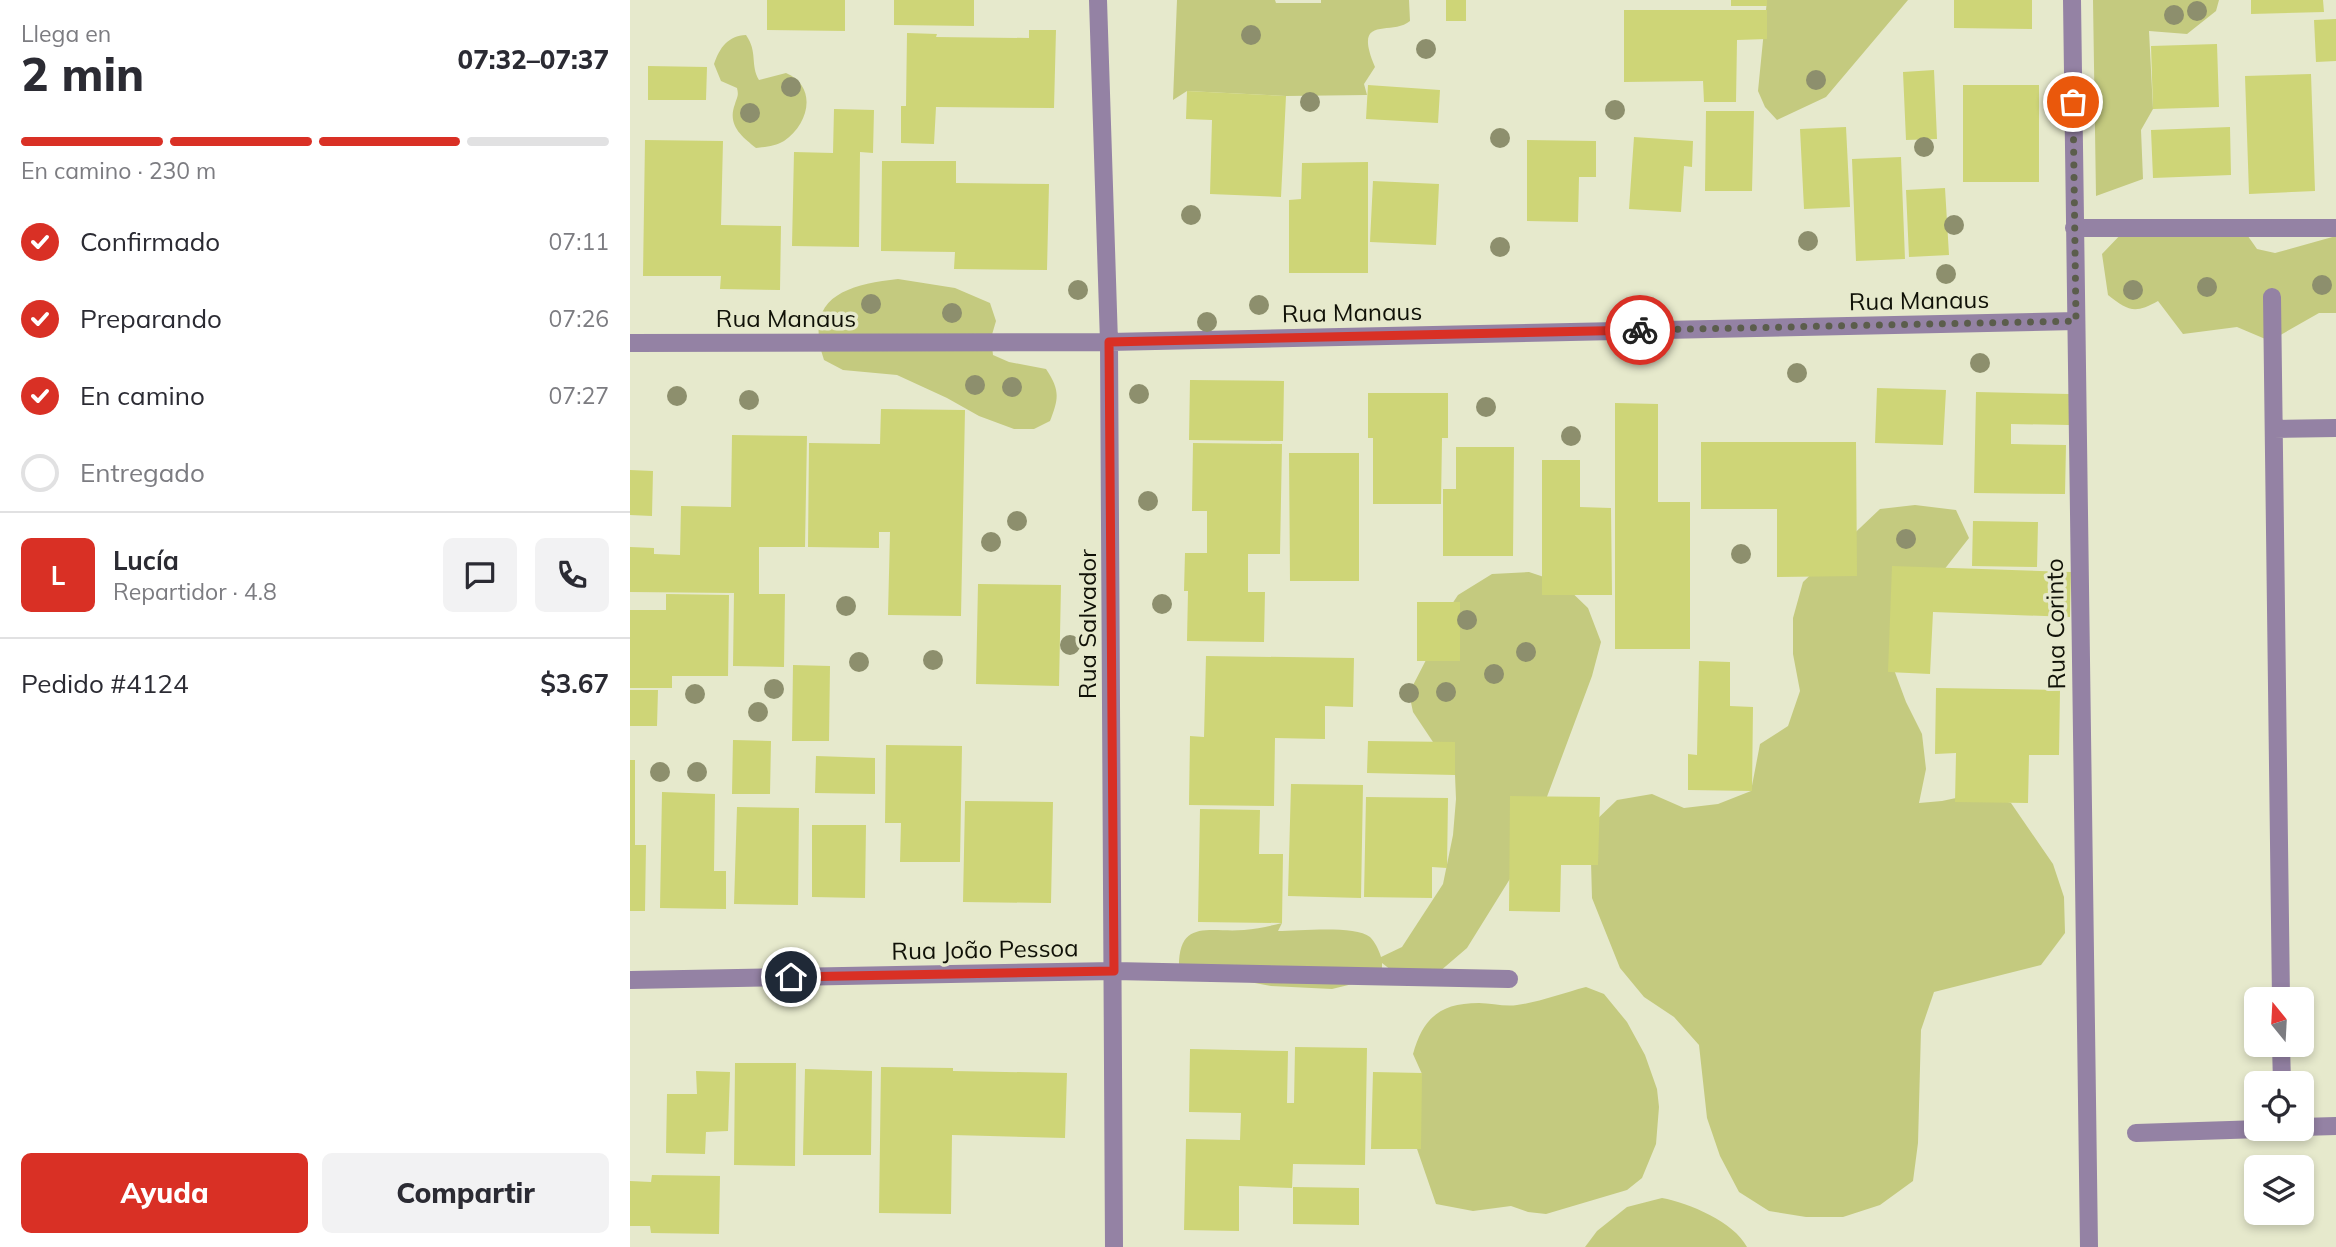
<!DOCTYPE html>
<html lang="es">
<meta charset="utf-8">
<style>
:root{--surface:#fff;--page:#f2f2f3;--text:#2b2b33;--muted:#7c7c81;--line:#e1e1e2;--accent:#d93025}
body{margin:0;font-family:Mulish,sans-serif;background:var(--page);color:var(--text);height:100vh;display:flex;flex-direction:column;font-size:26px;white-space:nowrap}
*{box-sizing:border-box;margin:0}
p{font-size:23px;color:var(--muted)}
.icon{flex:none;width:38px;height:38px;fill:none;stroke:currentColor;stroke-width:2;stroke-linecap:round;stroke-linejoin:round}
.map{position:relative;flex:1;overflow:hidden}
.side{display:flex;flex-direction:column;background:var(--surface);width:630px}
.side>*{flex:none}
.needle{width:46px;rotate:342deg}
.tools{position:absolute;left:1614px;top:987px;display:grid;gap:14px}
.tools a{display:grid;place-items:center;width:70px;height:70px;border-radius:10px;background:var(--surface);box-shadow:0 4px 10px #0003;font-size:35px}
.pin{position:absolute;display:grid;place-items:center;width:60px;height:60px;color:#fff;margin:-30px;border:4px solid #fff;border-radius:50%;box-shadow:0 2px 7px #0007}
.courier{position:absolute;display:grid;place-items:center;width:70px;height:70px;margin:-35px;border:5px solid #d93025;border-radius:50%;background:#fff;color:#222;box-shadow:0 2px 9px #0007}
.overview em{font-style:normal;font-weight:800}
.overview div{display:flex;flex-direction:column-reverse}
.overview{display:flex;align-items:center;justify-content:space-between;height:119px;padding:0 21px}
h1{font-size:46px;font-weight:800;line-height:52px}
.bar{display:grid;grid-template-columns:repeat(4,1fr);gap:10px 7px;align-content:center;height:84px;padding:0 21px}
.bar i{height:9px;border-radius:5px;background:var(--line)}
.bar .active{background:var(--accent)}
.bar p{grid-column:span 4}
.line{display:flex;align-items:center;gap:18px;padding:0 21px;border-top:2px solid var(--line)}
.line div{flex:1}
.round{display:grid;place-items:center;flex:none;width:74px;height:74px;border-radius:10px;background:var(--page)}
ol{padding:0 21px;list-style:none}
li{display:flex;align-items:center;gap:21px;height:77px}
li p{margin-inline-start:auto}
li .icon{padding:7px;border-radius:50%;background:var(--accent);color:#fff;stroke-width:4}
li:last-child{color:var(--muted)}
li i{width:38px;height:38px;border:4px solid var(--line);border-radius:50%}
.primary-button{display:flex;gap:14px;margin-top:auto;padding:14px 21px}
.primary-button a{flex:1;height:80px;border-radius:10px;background:var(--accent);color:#fff;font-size:28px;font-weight:800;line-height:80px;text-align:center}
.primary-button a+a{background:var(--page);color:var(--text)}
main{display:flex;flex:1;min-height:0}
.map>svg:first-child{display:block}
.green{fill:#c4ca7f}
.building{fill:#ced577}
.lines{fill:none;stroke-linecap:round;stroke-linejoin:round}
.minor{stroke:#9482a4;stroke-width:18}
.tree{fill:#8d8f6d}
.done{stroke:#5b5d4c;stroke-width:7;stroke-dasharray:0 12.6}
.route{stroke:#d93025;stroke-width:9}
.labels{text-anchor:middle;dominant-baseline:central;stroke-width:7;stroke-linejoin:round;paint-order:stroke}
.street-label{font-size:24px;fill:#101107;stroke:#e6e9cc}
</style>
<main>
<section class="side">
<div class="overview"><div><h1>2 min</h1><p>Llega en</p></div><em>07:32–07:37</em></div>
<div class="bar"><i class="active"></i><i class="active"></i><i class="active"></i><i></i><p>En camino · 230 m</p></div>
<ol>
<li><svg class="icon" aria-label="check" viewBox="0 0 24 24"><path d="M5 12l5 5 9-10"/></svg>Confirmado<p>07:11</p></li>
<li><svg class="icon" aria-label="check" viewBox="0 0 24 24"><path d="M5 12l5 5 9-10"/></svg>Preparando<p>07:26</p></li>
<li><svg class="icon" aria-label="check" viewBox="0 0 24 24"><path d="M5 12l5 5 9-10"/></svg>En camino<p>07:27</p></li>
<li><i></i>Entregado</li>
</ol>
<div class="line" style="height:126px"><b class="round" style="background:var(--accent);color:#fff">L</b><div><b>Lucía</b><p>Repartidor · 4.8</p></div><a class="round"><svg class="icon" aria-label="chat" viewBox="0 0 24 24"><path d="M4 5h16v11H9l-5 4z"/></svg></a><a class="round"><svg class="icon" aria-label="phone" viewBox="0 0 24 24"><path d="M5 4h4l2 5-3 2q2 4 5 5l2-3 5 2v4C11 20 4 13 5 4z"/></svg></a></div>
<div class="line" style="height:91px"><div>Pedido #4124</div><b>$3.67</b></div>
<div class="primary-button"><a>Ayuda</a><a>Compartir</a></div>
</section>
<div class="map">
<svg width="1706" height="1247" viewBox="0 0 1706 1247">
<rect width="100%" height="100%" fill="#e6e9cc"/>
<!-- green -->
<path class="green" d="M 547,0 L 645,0 L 646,3 L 691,3 L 691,0 L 779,0 L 780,21 C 761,37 722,13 745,67 L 734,84 L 737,95 L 656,96 L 557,91 L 543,100 Z
M 1137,0 L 1278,0 L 1196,97 L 1147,120 L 1135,107 L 1128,91 Z
M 1463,0 L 1589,0 L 1586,11 L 1557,34 L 1519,31 L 1523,109 L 1511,130 L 1513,179 L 1466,196 Z
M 116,35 C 128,52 120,65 129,80 L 156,73 C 188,87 179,124 154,141 C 146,146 135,147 126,148 C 111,136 97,125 105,104 C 107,97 109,96 107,88 L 91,81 L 84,64 C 90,47 98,36 116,35 Z
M 1608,222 L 1627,249 L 1645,253 L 1706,236 L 1706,313 L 1689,313 L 1640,341 L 1607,327 L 1553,334 L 1528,301 C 1505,314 1498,311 1478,295 L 1472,254 L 1495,230 Z
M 268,279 L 325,288 L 360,303 L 366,321 L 361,338 L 363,355 L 379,362 L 416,369 C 430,390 429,398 420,421 L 404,429 L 384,429 L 349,416 L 317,398 L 267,375 L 213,370 L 194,360 C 173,297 216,285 268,279 Z
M 1285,505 L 1326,510 L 1339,538 L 1266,631 L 1263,667 L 1276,702 L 1292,734 L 1296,769 L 1289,803 L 1312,801 L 1349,793 L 1381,803 L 1423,864 L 1434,897 L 1435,933 L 1411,965 L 1304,992 L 1291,1030 L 1288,1143 L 1283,1181 L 1250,1205 L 1213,1217 L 1176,1217 L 1139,1211 L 1109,1192 L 1090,1156 L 1077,1118 L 1069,1045 L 1044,1017 L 1014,997 L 990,968 L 962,898 L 960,826 L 987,800 L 1022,794 L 1054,808 L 1088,804 L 1121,791 L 1130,744 L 1158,726 L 1170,691 L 1163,654 L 1163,618 L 1173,582 L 1250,509 Z
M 899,572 L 932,583 L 958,608 L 971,642 L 962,676 L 896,853 L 837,948 L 809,972 L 775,981 L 752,963 L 752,968 L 739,980 L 702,989 L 641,986 L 549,969 C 548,918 579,933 614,930 C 627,929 640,926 652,923 L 648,931 C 669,931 725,925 740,937 C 745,942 749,950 751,957 L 772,947 L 813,884 L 823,835 L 826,799 L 825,775 L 783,712 L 779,693 L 796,660 L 808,625 L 828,595 L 862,574 Z
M 956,987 L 974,994 L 997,1022 L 1015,1055 L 1027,1089 L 1029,1107 L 1026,1144 L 1012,1178 L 997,1190 L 916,1214 L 898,1212 L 881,1206 L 843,1211 L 806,1204 L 776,1117 L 792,1074 L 783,1054 C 793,1018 810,1003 849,1003 C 861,1003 875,1007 887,1005 C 910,1002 933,993 956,987 Z
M 1032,1198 C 1059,1203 1104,1222 1117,1247 L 955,1247 L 967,1231 L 997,1207 Z"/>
<!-- building -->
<path class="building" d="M 137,0 L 215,0 L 215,31 L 137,30 Z
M 264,0 L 344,0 L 344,26 L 264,25 Z
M 816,0 L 836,0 L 836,21 L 816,21 Z
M 1101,0 L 1137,0 L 1137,6 L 1101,6 Z
M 1324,0 L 1402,0 L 1402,29 L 1324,28 Z
M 1621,0 L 1693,0 L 1694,12 L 1621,14 Z
M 994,10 L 1137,10 L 1137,39 L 1107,40 L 1106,102 L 1074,102 L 1073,81 L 994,82 Z
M 1706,19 L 1706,61 L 1686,62 L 1684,20 Z
M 399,30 L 426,30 L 424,108 L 306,107 L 304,144 L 271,143 L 271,106 L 276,106 L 277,33 L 307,34 L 306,37 L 399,38 Z
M 1587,44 L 1589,107 L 1523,109 L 1521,46 Z
M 18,66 L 77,67 L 76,100 L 18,100 Z
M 1304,70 L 1307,139 L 1276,140 L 1273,72 Z
M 1681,74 L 1685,191 L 1619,194 L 1615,76 Z
M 738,85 L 810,90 L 808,123 L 736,119 Z
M 1333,85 L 1409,85 L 1409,182 L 1333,182 Z
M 557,91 L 656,96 L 651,197 L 580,194 L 582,120 L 556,119 Z
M 204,109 L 244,110 L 243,153 L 230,152 L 229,247 L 162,246 L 164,152 L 203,153 Z
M 1076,111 L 1124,111 L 1122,191 L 1075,191 Z
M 1216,127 L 1220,207 L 1174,209 L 1170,129 Z
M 1600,127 L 1601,175 L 1523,178 L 1521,130 Z
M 1004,137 L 1063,141 L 1062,167 L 1054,166 L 1051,212 L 999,209 Z
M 15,140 L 93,141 L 91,225 L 151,226 L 150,290 L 90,289 L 91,276 L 13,276 Z
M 897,140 L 966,141 L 966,177 L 949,177 L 948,222 L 897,221 Z
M 1271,157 L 1275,259 L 1226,261 L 1222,159 Z
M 252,161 L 326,161 L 326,183 L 419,184 L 417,270 L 324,269 L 325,252 L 251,251 Z
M 738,162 L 738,273 L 659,273 L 659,200 L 671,199 L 672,163 Z
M 743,181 L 809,184 L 806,245 L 740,242 Z
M 1315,188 L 1319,255 L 1279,257 L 1276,190 Z
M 560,380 L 654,381 L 653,441 L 559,440 Z
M 1247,388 L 1316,390 L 1313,445 L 1245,443 Z
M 1346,392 L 1439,394 L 1439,425 L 1381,424 L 1381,444 L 1436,445 L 1435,494 L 1344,493 Z
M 738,393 L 818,393 L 818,438 L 812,438 L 811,504 L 743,504 L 743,438 L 738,438 Z
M 985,403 L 1028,404 L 1028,502 L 1060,502 L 1060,649 L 985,649 Z
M 251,409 L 335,410 L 331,616 L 258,615 L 260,532 L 249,532 L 249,548 L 178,547 L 179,443 L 250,444 Z
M 102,435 L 177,436 L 175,547 L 129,547 L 129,594 L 155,594 L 154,667 L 103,666 L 104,593 L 0,592 L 0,547 L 24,548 L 24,554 L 50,555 L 51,506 L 101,507 Z
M 1071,442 L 1226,442 L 1227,576 L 1147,577 L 1147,509 L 1071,509 Z
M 563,443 L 652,444 L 650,554 L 618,554 L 618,592 L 635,592 L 634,642 L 557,641 L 558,591 L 554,591 L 555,553 L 577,553 L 577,511 L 562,511 Z
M 826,447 L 884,447 L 883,556 L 813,556 L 813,489 L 826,489 Z
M 659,453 L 729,453 L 729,581 L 660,581 Z
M 912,460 L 950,460 L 950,507 L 981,508 L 982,595 L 912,595 Z
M 0,470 L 23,471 L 22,516 L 0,515 Z
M 1343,521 L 1408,522 L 1407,567 L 1342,566 Z
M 1262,566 L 1441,572 L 1440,617 L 1303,612 L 1300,674 L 1258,672 Z
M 348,584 L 431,585 L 429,686 L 346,684 Z
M 36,594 L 99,595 L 98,676 L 42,676 L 42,688 L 0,688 L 0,610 L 36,610 Z
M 787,602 L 830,602 L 830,661 L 787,661 Z
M 576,656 L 724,658 L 723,707 L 695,706 L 695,739 L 645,738 L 644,806 L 559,805 L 560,736 L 574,737 Z
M 1069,661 L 1100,662 L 1100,706 L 1123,707 L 1122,791 L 1058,790 L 1058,754 L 1067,755 Z
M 163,665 L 200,666 L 199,741 L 162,741 Z
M 1306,688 L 1430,690 L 1429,755 L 1399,755 L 1398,803 L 1325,802 L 1326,753 L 1305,754 Z
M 0,690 L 28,690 L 27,726 L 0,726 Z
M 103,740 L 141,741 L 140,794 L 102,794 Z
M 738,741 L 825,742 L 825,775 L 737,773 Z
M 256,745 L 332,746 L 330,862 L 270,862 L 271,823 L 255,823 Z
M 186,756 L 245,758 L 245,794 L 185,793 Z
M 0,760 L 5,760 L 5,845 L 16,845 L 15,911 L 0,911 Z
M 661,784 L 733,785 L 731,898 L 658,896 Z
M 32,792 L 85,794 L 84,871 L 96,871 L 96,909 L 30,908 Z
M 880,796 L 970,797 L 968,865 L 931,865 L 930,912 L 879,911 Z
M 736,797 L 818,798 L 817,868 L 802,867 L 802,898 L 734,897 Z
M 335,801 L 423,802 L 421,903 L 333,902 Z
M 107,807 L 169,808 L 168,905 L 104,904 Z
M 570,809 L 630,810 L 629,854 L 653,854 L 652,923 L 568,922 Z
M 182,825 L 236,825 L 235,898 L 182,897 Z
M 665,1047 L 737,1048 L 735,1165 L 663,1164 L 662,1188 L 609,1186 L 609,1231 L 554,1230 L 556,1139 L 610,1140 L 611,1113 L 559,1112 L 560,1049 L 658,1051 L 657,1103 L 664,1103 Z
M 105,1063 L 166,1063 L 165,1166 L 104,1165 Z
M 251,1067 L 323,1068 L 323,1071 L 437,1073 L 435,1138 L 322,1135 L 321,1214 L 249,1213 Z
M 175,1069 L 242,1071 L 241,1155 L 173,1155 Z
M 66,1071 L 100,1072 L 98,1131 L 76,1132 L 75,1154 L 36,1153 L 37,1094 L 67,1094 Z
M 743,1072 L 792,1073 L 791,1149 L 741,1149 Z
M 22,1175 L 90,1176 L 89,1234 L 21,1233 L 20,1226 L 0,1226 L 0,1181 L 21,1182 Z
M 663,1187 L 729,1188 L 729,1225 L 663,1224 Z"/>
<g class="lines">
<!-- minor -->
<path class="minor" d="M 468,0 L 479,342 L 484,1247
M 1442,0 L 1459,1247
M 1444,228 L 1706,228
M 1642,297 L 1651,999
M 0,343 L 479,342 L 1446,321
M 1644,429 L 1706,428
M 0,980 L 484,971 L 879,979
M 1651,1045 L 1652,1083
M 1671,1127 L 1706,1126
M 1506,1133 L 1631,1129"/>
</g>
<!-- trees -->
<g class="tree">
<circle cx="1567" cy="11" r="10"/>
<circle cx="1544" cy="15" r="10"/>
<circle cx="621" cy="35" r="10"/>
<circle cx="796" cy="49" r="10"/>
<circle cx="1186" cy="80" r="10"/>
<circle cx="161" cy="87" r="10"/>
<circle cx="680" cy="102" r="10"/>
<circle cx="985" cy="110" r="10"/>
<circle cx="120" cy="113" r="10"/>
<circle cx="870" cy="138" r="10"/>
<circle cx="1294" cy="147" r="10"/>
<circle cx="561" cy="215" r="10"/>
<circle cx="1324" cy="225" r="10"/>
<circle cx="1178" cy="241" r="10"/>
<circle cx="870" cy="247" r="10"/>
<circle cx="1316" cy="274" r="10"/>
<circle cx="1692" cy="285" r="10"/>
<circle cx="1577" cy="287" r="10"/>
<circle cx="448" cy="290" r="10"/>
<circle cx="1503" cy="290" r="10"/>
<circle cx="241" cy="304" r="10"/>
<circle cx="629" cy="305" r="10"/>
<circle cx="322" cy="313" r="10"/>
<circle cx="577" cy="322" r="10"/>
<circle cx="1350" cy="363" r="10"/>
<circle cx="1167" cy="373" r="10"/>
<circle cx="345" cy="385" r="10"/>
<circle cx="382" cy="387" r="10"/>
<circle cx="509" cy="394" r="10"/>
<circle cx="47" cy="396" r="10"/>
<circle cx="119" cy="400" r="10"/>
<circle cx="856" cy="407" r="10"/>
<circle cx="941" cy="436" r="10"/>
<circle cx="518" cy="501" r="10"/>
<circle cx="387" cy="521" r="10"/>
<circle cx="1276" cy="539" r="10"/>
<circle cx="361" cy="542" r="10"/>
<circle cx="1111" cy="554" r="10"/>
<circle cx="532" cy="604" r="10"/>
<circle cx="216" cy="606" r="10"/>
<circle cx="837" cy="620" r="10"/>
<circle cx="440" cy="645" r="10"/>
<circle cx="896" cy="652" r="10"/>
<circle cx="303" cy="660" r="10"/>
<circle cx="229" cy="662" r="10"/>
<circle cx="864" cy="674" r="10"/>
<circle cx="144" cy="689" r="10"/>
<circle cx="816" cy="692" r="10"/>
<circle cx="779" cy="693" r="10"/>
<circle cx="65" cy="694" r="10"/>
<circle cx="128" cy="712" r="10"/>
<circle cx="30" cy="772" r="10"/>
<circle cx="67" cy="772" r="10"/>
</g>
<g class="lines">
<!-- done -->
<path class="done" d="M 1010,330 L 1446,321 L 1443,102"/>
<!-- route -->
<path class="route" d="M 161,977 L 484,971 L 479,342 L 1010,330"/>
</g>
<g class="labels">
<!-- street labels -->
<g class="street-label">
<text transform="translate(1289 300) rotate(-1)">Rua Manaus</text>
<text transform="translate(722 312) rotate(-1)">Rua Manaus</text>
<text x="156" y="318">Rua Manaus</text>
<text transform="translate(457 624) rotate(-90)">Rua Salvador</text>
<text transform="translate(1425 624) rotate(-91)">Rua Corinto</text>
<text transform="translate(355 949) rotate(-1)">Rua João Pessoa</text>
</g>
</g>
</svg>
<div class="tools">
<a><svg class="needle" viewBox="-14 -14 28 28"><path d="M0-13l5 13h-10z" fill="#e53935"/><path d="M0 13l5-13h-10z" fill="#7c7c81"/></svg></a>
<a><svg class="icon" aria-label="locate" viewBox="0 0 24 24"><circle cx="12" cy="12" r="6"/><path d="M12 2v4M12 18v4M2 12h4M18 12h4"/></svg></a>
<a><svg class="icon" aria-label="layers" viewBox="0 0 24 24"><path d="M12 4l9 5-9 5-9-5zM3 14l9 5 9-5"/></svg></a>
</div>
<div class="pin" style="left:1443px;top:102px;background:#ea580c"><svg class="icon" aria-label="bag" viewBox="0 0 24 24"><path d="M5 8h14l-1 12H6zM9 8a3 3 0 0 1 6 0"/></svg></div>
<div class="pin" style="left:161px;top:977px;background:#1f2937"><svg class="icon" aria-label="home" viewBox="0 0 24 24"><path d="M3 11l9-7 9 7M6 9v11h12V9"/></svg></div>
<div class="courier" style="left:1010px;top:330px"><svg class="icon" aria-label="bike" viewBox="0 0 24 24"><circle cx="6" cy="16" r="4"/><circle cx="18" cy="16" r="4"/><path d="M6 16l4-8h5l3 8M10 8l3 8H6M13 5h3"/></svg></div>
</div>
</main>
